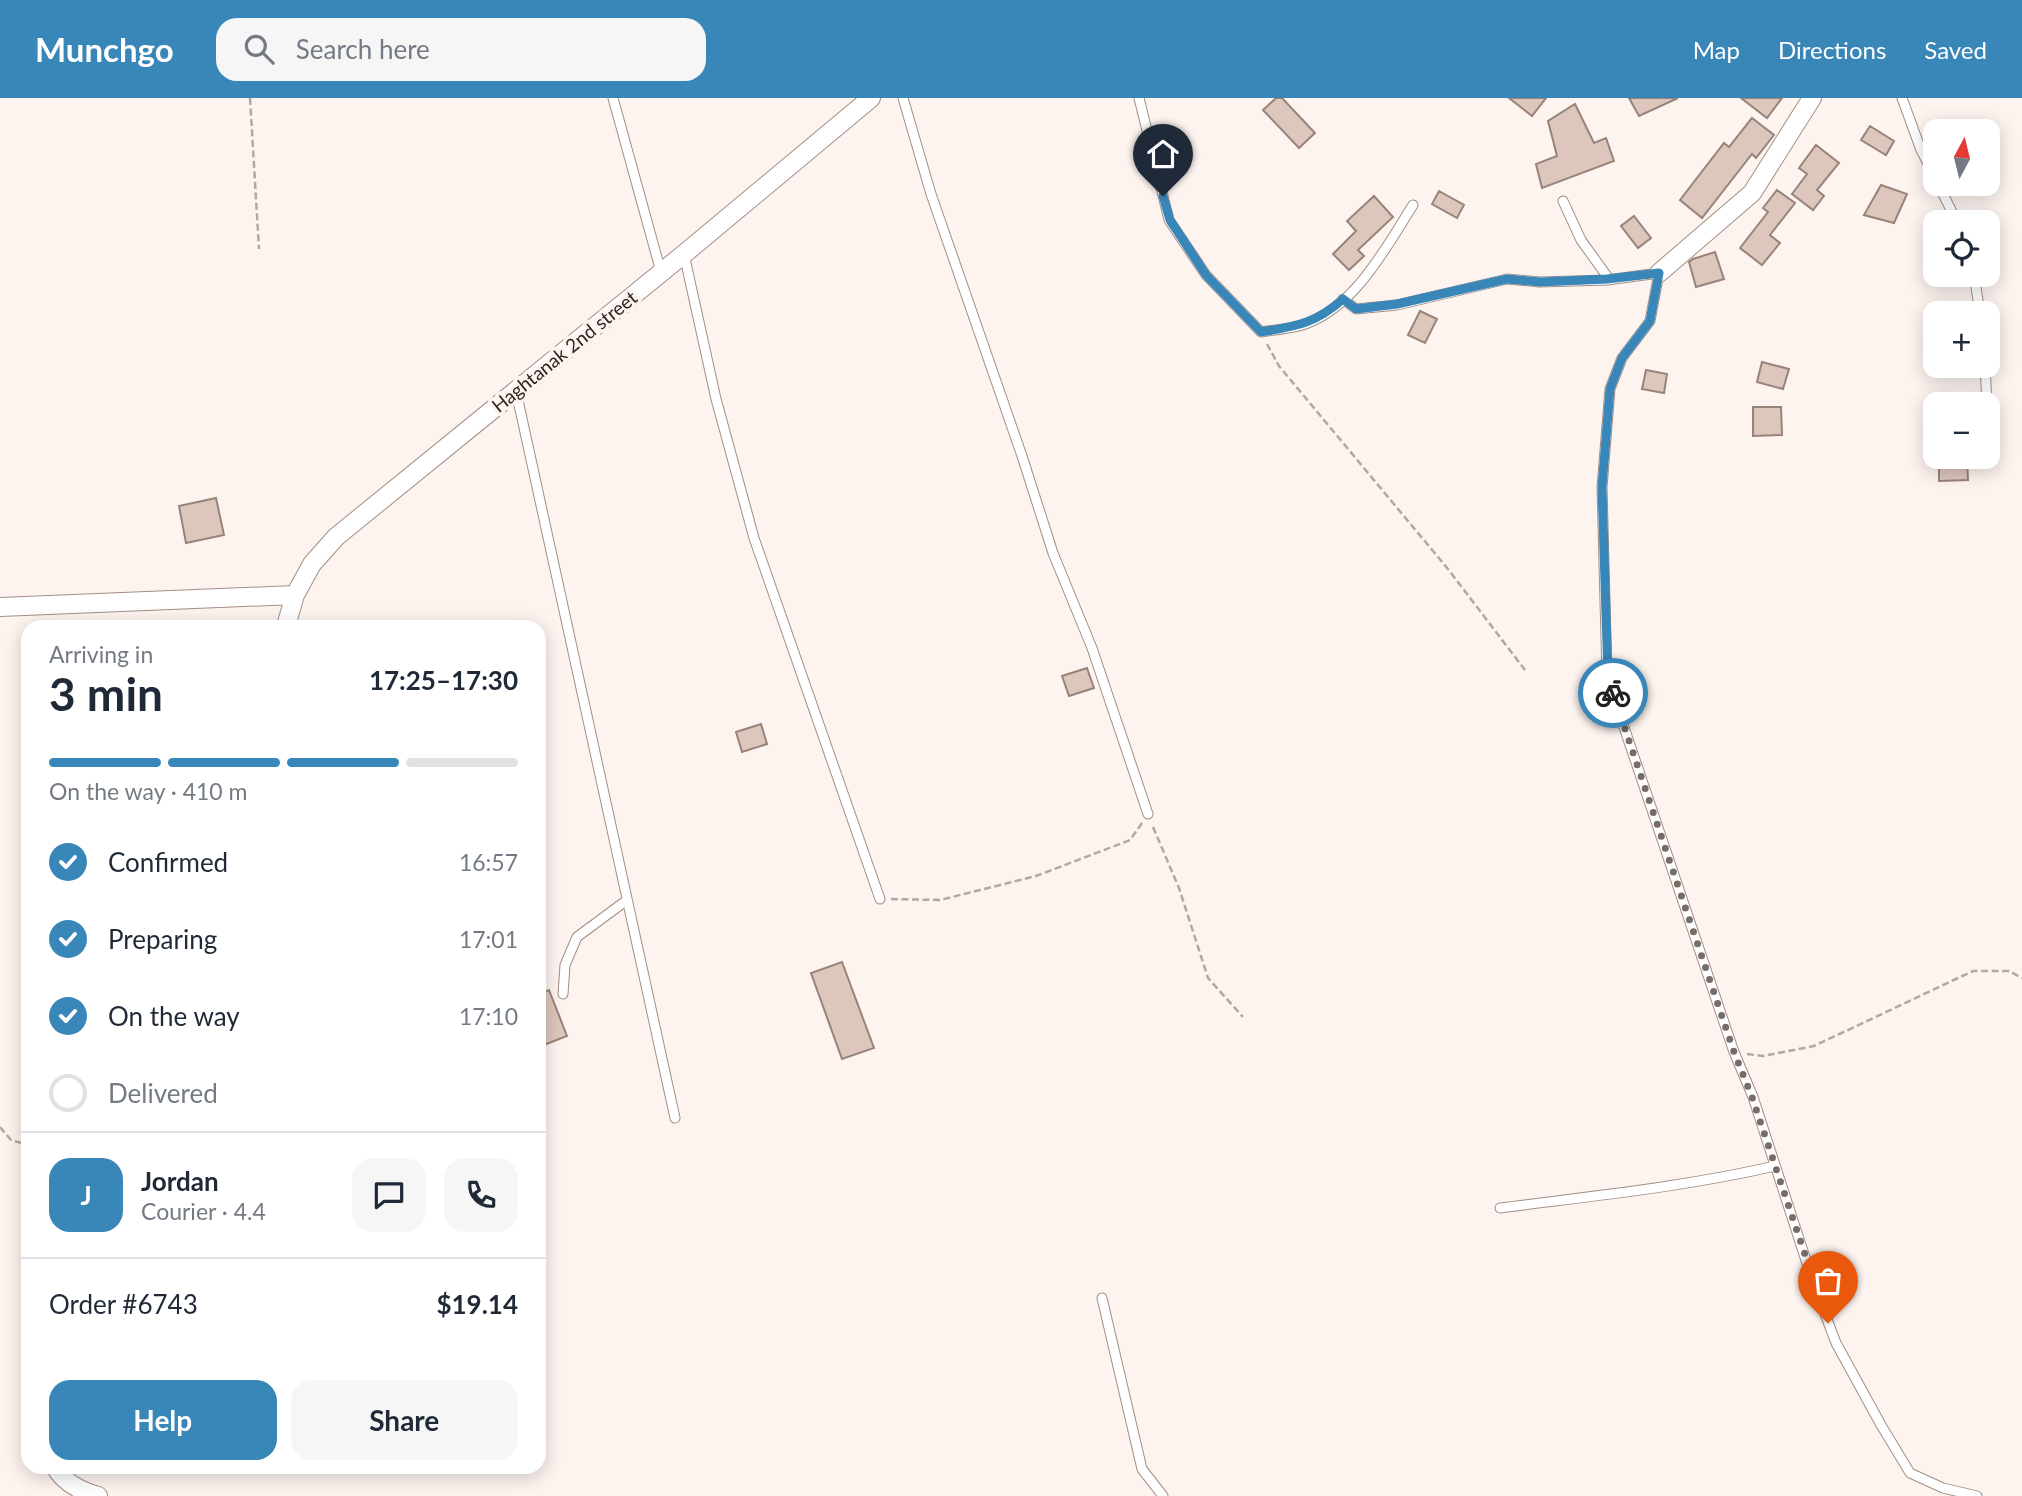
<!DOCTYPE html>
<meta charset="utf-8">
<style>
:root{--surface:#fff;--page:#f6f6f7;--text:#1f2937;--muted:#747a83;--line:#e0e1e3;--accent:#3986b9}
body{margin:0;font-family:Lato,sans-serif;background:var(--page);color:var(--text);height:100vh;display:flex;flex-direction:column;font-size:26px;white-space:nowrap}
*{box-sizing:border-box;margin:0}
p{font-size:23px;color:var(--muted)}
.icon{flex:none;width:38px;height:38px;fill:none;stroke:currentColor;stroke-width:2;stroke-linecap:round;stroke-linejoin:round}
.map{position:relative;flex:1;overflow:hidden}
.side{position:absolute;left:21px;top:522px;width:525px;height:854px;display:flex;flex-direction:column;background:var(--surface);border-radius:21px;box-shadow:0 4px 18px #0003}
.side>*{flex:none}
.needle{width:46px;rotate:7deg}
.fabs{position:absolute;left:1923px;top:21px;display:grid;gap:14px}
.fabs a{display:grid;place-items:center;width:77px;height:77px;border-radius:14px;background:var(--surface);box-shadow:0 4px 18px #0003;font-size:35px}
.pin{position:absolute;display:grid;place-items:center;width:60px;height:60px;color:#fff;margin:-72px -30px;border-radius:50% 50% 50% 0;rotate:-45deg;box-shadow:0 0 7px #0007}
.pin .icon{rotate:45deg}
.courier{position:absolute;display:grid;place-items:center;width:70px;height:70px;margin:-35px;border:5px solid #3986b9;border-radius:50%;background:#fff;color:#222;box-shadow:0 2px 9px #0007}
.overview em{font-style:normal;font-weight:700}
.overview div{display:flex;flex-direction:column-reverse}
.overview{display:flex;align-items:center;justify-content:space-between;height:119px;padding:0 28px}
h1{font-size:46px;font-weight:700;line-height:52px}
.bar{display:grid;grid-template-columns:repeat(4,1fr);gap:10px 7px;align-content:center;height:84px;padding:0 28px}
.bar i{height:9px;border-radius:5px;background:var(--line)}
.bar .on{background:var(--accent)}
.bar p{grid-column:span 4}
.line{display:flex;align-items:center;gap:18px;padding:0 28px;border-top:2px solid var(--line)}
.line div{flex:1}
.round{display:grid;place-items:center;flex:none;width:74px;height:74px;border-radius:21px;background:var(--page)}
ol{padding:0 28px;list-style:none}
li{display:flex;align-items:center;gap:21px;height:77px}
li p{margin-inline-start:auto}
li .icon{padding:7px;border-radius:50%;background:var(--accent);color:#fff;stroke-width:4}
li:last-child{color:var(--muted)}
li i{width:38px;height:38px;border:4px solid var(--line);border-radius:50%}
.action{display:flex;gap:14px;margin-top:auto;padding:14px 28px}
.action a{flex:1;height:80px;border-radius:21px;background:var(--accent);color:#fff;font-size:28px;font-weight:700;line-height:80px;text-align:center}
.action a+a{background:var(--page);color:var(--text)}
header{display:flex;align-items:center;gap:42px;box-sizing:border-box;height:98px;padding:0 35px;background:var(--accent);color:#fff}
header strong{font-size:33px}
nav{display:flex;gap:38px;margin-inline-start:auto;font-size:24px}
.search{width:490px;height:63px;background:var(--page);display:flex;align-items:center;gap:18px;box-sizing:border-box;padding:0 24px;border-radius:21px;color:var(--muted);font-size:26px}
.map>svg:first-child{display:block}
.building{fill:#ddc6bc;stroke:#98837a;stroke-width:2}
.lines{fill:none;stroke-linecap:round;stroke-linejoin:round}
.service-casing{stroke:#a38e85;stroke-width:11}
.minor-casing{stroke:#a38e85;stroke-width:20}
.path{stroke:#b1a8a4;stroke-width:2.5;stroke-dasharray:7 3.5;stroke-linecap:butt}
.service{stroke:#fff;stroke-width:9}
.minor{stroke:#fff;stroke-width:18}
.done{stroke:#766d69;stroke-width:7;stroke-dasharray:0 12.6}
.route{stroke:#3986b9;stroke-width:9}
.labels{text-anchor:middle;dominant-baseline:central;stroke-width:7;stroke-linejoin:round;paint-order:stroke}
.street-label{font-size:19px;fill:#2d2521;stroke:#fdf4f0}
</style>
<header>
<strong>Munchgo</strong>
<div class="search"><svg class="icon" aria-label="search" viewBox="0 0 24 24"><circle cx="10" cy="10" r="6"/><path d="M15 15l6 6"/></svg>Search here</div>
<nav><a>Map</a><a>Directions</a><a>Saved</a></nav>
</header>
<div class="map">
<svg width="2022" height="1398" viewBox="0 0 2022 1398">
<rect width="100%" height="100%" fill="#fdf4f0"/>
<!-- building -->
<path class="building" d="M 1276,0 L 1282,0 L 1315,35 L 1299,50 L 1263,12 Z
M 1509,0 L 1546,0 L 1532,18 Z
M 1629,0 L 1678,0 L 1639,18 Z
M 1741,0 L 1782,0 L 1767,20 Z
M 1575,6 L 1594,45 L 1606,40 L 1614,63 L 1542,90 L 1536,66 L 1557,58 L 1548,23 Z
M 1752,20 L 1774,37 L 1756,60 L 1752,56 L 1702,120 L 1680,102 L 1724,45 L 1729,49 Z
M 1870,28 L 1894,43 L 1886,57 L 1861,42 Z
M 1816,47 L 1839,65 L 1817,92 L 1824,98 L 1813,112 L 1792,96 L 1807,76 L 1799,70 Z
M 1881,87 L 1907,96 L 1894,125 L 1864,117 Z
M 1777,92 L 1795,105 L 1770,137 L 1780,145 L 1762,167 L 1740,150 L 1768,114 L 1763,110 Z
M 1439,93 L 1464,107 L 1457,120 L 1432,106 Z
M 1374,98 L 1393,119 L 1358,152 L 1364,158 L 1349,172 L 1333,156 L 1356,133 L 1347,123 Z
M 1634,118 L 1651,140 L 1638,150 L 1621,128 Z
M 1715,154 L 1724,181 L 1696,189 L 1689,164 L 1693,161 Z
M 1420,213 L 1437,221 L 1425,245 L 1408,237 Z
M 1762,264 L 1789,271 L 1783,291 L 1757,284 Z
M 1646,272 L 1667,276 L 1664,295 L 1642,291 Z
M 1753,309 L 1781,309 L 1782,337 L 1753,338 Z
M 1939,359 L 1967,359 L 1968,382 L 1939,383 Z
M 216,400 L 224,437 L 186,445 L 179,408 Z
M 1087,570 L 1094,590 L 1069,598 L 1062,578 Z
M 761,626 L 767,646 L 742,654 L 736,634 Z
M 842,864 L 874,950 L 842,961 L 811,875 Z
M 549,892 L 567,938 L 539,949 L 539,896 Z"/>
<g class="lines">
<!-- service casing -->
<g class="service-casing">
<path id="service" d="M 613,0 L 661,174
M 903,0 L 931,96 L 1022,358 L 1053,455 L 1092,550 L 1148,716
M 1139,0 L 1169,122 L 1206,177 L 1261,234 C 1273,232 1287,231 1299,228 C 1353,213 1385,151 1413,107
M 1902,0 L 1921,52 L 1936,81
M 1938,86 L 1957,124
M 1563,103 L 1581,142 L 1609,181
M 684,156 L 716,301 L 754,440 L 880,801
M 1974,177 L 1980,215
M 1343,201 L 1356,211 L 1397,207 L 1507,181 L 1540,184 L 1607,182 L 1659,175 L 1650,223 L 1622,260 L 1610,291 L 1602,389 L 1607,579 L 1734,954 L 1753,999 L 1813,1184 L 1836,1245 L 1881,1327 L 1910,1375 L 1943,1390 L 1977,1398
M 1985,268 L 1987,306
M 516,293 L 675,1020
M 1988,317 L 1990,344
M 563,896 L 565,867 L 577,839 L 627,802
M 1500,1110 C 1592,1098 1684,1089 1775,1068
M 1102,1200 L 1142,1371 L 1163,1398"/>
</g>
<!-- minor casing -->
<g class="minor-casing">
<path id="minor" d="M 1659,175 L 1752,95 L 1812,0
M 0,509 L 295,497
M 286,528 L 295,497 L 312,466 L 336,439 L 684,156 L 871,0
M 55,1368 C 63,1385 81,1393 98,1398"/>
</g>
<!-- path -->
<path class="path" d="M 250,0 L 259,151
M 1267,246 L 1279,268 L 1448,471 L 1525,572
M 1153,729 L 1179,790 L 1208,880 L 1243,919
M 891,801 L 940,802 L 1036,778 L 1130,742 L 1142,725
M 1747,956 L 1763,958 L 1814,948 L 1973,873 L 2009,873 L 2022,880
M 0,1029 L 11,1042 L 28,1047"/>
<!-- service -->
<use href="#service" class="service"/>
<!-- minor -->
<use href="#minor" class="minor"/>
</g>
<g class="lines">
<!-- done -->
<path class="done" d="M 1613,595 L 1734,954 L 1752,999 L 1828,1225"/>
<!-- route -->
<path class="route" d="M 1163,98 L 1170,122 L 1206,177 L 1261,234 C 1296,228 1315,226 1343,201 L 1356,211 L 1397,206 L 1507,181 L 1540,184 L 1607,181 L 1659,175 L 1650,223 L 1622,260 L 1610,291 L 1602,389 L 1608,579 L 1613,595"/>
</g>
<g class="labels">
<!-- street labels -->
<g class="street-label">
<text transform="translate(564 253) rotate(-39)">Haghtanak 2nd street</text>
</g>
</g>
</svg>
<div class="fabs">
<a><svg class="needle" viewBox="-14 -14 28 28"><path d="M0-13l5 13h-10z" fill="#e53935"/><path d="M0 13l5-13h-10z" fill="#747a83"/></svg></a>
<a><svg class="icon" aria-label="locate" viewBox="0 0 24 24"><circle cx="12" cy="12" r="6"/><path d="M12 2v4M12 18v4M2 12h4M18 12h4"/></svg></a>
<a>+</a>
<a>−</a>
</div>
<div class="pin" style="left:1828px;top:1225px;background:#ea580c"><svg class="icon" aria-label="bag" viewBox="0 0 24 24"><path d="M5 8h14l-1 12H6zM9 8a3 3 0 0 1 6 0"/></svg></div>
<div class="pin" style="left:1163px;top:98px;background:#1f2937"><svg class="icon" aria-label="home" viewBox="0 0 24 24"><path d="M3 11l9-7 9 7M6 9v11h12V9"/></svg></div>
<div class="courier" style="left:1613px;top:595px"><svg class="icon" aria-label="bike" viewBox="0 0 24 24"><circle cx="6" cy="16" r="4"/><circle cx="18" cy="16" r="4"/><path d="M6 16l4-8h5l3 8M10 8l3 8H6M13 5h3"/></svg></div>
<section class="side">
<div class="overview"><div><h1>3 min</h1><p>Arriving in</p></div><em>17:25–17:30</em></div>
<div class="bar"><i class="on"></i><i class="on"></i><i class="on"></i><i></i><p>On the way · 410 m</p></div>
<ol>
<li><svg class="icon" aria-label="check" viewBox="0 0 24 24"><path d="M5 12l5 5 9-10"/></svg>Confirmed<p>16:57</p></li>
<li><svg class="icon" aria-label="check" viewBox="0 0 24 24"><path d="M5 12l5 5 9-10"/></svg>Preparing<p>17:01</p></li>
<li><svg class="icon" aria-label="check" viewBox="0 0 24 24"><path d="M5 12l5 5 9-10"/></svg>On the way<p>17:10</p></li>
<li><i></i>Delivered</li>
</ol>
<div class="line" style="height:126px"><b class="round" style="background:var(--accent);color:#fff">J</b><div><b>Jordan</b><p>Courier · 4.4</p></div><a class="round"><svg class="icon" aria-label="chat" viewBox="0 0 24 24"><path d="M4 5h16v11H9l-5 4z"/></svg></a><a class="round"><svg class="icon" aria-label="phone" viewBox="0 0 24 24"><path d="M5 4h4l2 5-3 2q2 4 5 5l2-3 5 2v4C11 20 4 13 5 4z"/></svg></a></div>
<div class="line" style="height:91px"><div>Order #6743</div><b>$19.14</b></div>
<div class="action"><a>Help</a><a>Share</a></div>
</section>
</div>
